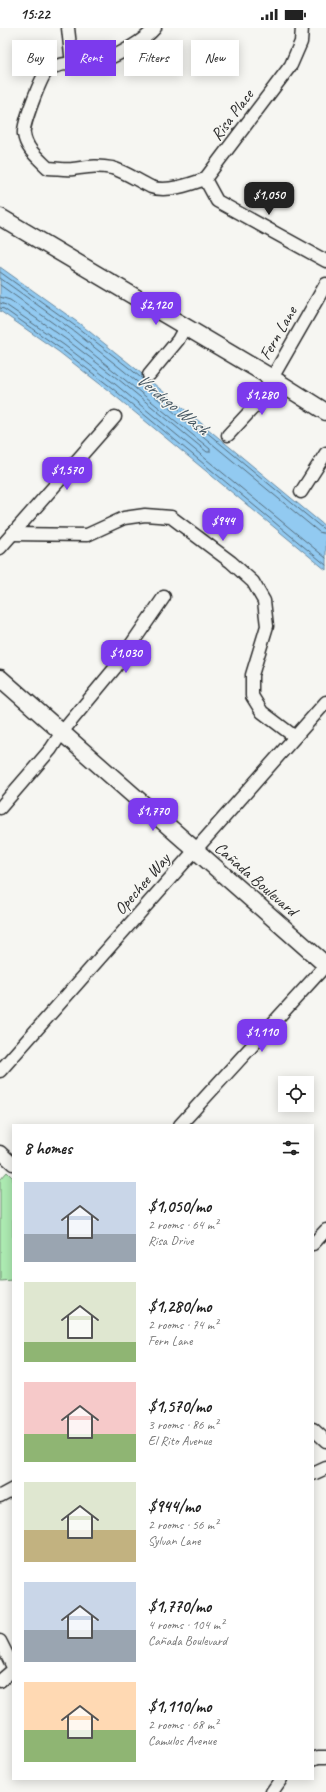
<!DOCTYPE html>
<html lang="en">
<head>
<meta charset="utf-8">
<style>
	:root { --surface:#fff; --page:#f2f2f2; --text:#222; --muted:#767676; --accent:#7c3aed }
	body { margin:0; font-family:Caveat,sans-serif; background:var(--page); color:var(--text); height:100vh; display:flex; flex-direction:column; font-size:15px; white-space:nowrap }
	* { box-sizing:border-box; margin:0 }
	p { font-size:13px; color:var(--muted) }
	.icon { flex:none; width:22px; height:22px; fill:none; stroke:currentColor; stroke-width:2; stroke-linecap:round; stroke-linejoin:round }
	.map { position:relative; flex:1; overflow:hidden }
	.sheet { position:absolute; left:12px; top:1096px; width:302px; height:656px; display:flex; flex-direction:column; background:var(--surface); border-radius:0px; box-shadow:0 2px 10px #0003 }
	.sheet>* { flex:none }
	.hud { position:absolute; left:12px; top:12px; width:302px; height:36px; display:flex; gap:8px }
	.controls { position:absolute; left:278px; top:1048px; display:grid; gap:8px }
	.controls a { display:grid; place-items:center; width:36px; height:36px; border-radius:0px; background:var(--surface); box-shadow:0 2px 10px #0003; font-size:20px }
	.price { position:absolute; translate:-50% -34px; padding:0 9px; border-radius:8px; background:var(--accent); color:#fff; font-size:13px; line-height:26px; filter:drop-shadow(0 1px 2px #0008) }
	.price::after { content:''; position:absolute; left:50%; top:24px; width:12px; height:9px; margin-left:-6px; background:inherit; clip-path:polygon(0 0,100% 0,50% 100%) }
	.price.selected { background:#222; color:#fff }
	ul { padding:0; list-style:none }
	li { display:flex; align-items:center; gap:12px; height:100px; padding:0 12px }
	li span { display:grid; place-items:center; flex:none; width:112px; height:80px; border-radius:0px; color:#555 }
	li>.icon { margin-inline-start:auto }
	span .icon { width:48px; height:48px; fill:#fffc; stroke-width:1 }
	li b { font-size:17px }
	h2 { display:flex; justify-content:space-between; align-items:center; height:48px; padding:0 12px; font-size:17px }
	.pill { padding:0 14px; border-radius:0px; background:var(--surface); box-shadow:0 2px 10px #0003; font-size:14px; line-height:36px }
	.pill.selected { background:var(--accent); color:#fff }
	.status { display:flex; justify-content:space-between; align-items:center; height:28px; padding:0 20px; background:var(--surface); direction:ltr }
	.status svg { height:11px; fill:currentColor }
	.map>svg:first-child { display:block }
</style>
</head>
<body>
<div class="status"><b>15:22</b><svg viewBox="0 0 49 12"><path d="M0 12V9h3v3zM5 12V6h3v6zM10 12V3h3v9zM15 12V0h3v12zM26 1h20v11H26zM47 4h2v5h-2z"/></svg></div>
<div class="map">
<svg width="326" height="1764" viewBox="0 0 326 1764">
	<rect width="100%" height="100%" fill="#f6f6f2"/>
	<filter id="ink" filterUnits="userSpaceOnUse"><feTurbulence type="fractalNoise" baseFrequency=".025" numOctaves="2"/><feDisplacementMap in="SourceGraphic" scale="8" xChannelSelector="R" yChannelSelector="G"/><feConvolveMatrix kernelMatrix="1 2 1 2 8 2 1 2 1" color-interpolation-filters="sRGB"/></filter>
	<g filter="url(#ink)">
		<path fill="#adebb2" stroke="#6c8b6e" d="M7 1144 13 1150V1252L0 1253V1152Z"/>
		<path fill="#92caf1" stroke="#698aa2" d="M0 239 80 296 130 336 326 499V542L109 363 59 324 0 283Z"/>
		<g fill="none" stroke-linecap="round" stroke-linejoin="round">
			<g stroke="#546b7a" stroke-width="1">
				<path d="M0 244 78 300 128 339 322 500 326 501"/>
				<path d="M0 250 75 304 124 343 319 504 326 506"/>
				<path d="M0 257 71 308 210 421V424H207L118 351 67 312 10 272 0 269"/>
				<path d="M0 275 6 277 64 317 115 356 326 530"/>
				<path d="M0 280 4 281 61 321 112 360 326 537"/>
			</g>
			<g stroke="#2b2b2b" stroke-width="15">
				<g id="minor">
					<path d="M68 0 72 36"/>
					<path d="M155 0C145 12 119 27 104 32 86 38 62 31 47 43 41 49 22 98 24 106 26 121 38 130 48 140 56 140 65 142 73 141 88 139 96 137 112 140 126 144 138 153 151 159 166 165 191 156 205 151"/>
					<path d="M205 151 291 37 301 14 302 0"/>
					<path d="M205 151 217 173 326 233"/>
					<path d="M149 347 178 312 185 299"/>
					<path d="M228 407 253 380 272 350 326 256"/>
					<path d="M301 464 326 425"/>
					<path d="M12 506 87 507 124 490 145 487 171 489 231 534 253 554 264 573 267 598 252 647V668L262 684 295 709"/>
					<path d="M0 520 115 389"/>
					<path d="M0 780 51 721 62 704 115 640 164 569"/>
					<path d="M0 1043 326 674"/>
					<path d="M180 1097 326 937"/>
					<path d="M0 1124 13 1136"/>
					<path d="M313 1216 326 1202"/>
					<path d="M313 1401 326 1413"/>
					<path d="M313 1446 326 1440"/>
					<path d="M0 1468 13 1461"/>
					<path d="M0 1613 13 1639"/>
					<path d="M0 1653 13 1642"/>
					<path d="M313 1731 318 1729H326"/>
					<path d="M272 1764 281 1751"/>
				</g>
			</g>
			<g stroke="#2b2b2b" stroke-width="19">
				<g id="major">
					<path d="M0 189 272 350 326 384"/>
					<path d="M0 650 326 937"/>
				</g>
			</g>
			<use href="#minor" stroke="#f6f6f2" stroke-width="12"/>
			<use href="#major" stroke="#f6f6f2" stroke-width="16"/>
		</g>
	</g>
	<g text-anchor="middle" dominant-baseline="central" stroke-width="3" stroke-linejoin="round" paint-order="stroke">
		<g font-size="17" fill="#2b2b2b" stroke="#f6f6f2">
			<text transform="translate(232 87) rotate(-53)">Risa Place</text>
			<text transform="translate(278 305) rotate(-60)">Fern Lane</text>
			<text transform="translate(256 851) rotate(41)">Cañada Boulevard</text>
			<text transform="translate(142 856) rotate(-49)">Opechee Way</text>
		</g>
		<g font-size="18" font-style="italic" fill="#4a5b66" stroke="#f6f6f2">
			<text transform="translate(173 376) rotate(39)">Verdugo Wash</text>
		</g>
	</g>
</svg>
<div class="controls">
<a><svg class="icon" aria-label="locate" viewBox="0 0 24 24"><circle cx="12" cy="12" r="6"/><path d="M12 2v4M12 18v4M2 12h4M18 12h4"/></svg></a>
</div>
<b class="price selected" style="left:269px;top:188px">$1,050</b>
<b class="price" style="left:156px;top:298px">$2,120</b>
<b class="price" style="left:262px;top:388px">$1,280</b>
<b class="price" style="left:67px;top:463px">$1,570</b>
<b class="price" style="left:223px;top:514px">$944</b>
<b class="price" style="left:126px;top:646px">$1,030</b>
<b class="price" style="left:153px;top:804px">$1,770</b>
<b class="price" style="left:262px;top:1025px">$1,110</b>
<div class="hud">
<a class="pill">Buy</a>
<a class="pill selected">Rent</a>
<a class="pill">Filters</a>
<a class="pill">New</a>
</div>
<section class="sheet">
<h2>8 homes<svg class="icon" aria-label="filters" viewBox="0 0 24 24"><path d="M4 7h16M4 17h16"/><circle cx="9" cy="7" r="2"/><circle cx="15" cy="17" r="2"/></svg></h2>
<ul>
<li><span style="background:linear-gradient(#c9d6e8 65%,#9aa5b1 0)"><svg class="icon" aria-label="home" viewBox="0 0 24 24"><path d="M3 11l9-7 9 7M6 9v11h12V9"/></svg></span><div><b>$1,050/mo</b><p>2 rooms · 64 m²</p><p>Risa Drive</p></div></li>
<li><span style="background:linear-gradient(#dfe7d0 75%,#8fb573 0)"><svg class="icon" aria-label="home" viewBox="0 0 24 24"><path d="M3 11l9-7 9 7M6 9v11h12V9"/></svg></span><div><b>$1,280/mo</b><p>2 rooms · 74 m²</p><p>Fern Lane</p></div></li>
<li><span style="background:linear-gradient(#f6c9c9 65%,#8fb573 0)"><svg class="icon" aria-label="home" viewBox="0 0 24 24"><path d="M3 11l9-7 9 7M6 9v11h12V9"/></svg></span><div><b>$1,570/mo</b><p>3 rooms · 86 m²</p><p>El Rito Avenue</p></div></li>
<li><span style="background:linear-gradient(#dfe7d0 60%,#c2b280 0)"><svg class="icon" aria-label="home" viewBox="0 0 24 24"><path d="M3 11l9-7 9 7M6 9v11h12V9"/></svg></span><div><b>$944/mo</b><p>2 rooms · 56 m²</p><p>Sylvan Lane</p></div></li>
<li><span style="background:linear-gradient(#c9d6e8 60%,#9aa5b1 0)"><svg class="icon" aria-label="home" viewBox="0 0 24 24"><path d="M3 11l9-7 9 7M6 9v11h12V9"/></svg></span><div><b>$1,770/mo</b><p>4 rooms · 104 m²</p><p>Cañada Boulevard</p></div></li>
<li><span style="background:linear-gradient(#ffd9b3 60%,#8fb573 0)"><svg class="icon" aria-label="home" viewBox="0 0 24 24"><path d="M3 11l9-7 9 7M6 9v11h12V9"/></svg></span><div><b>$1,110/mo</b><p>2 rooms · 68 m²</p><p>Camulos Avenue</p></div></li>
</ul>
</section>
</div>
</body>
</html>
